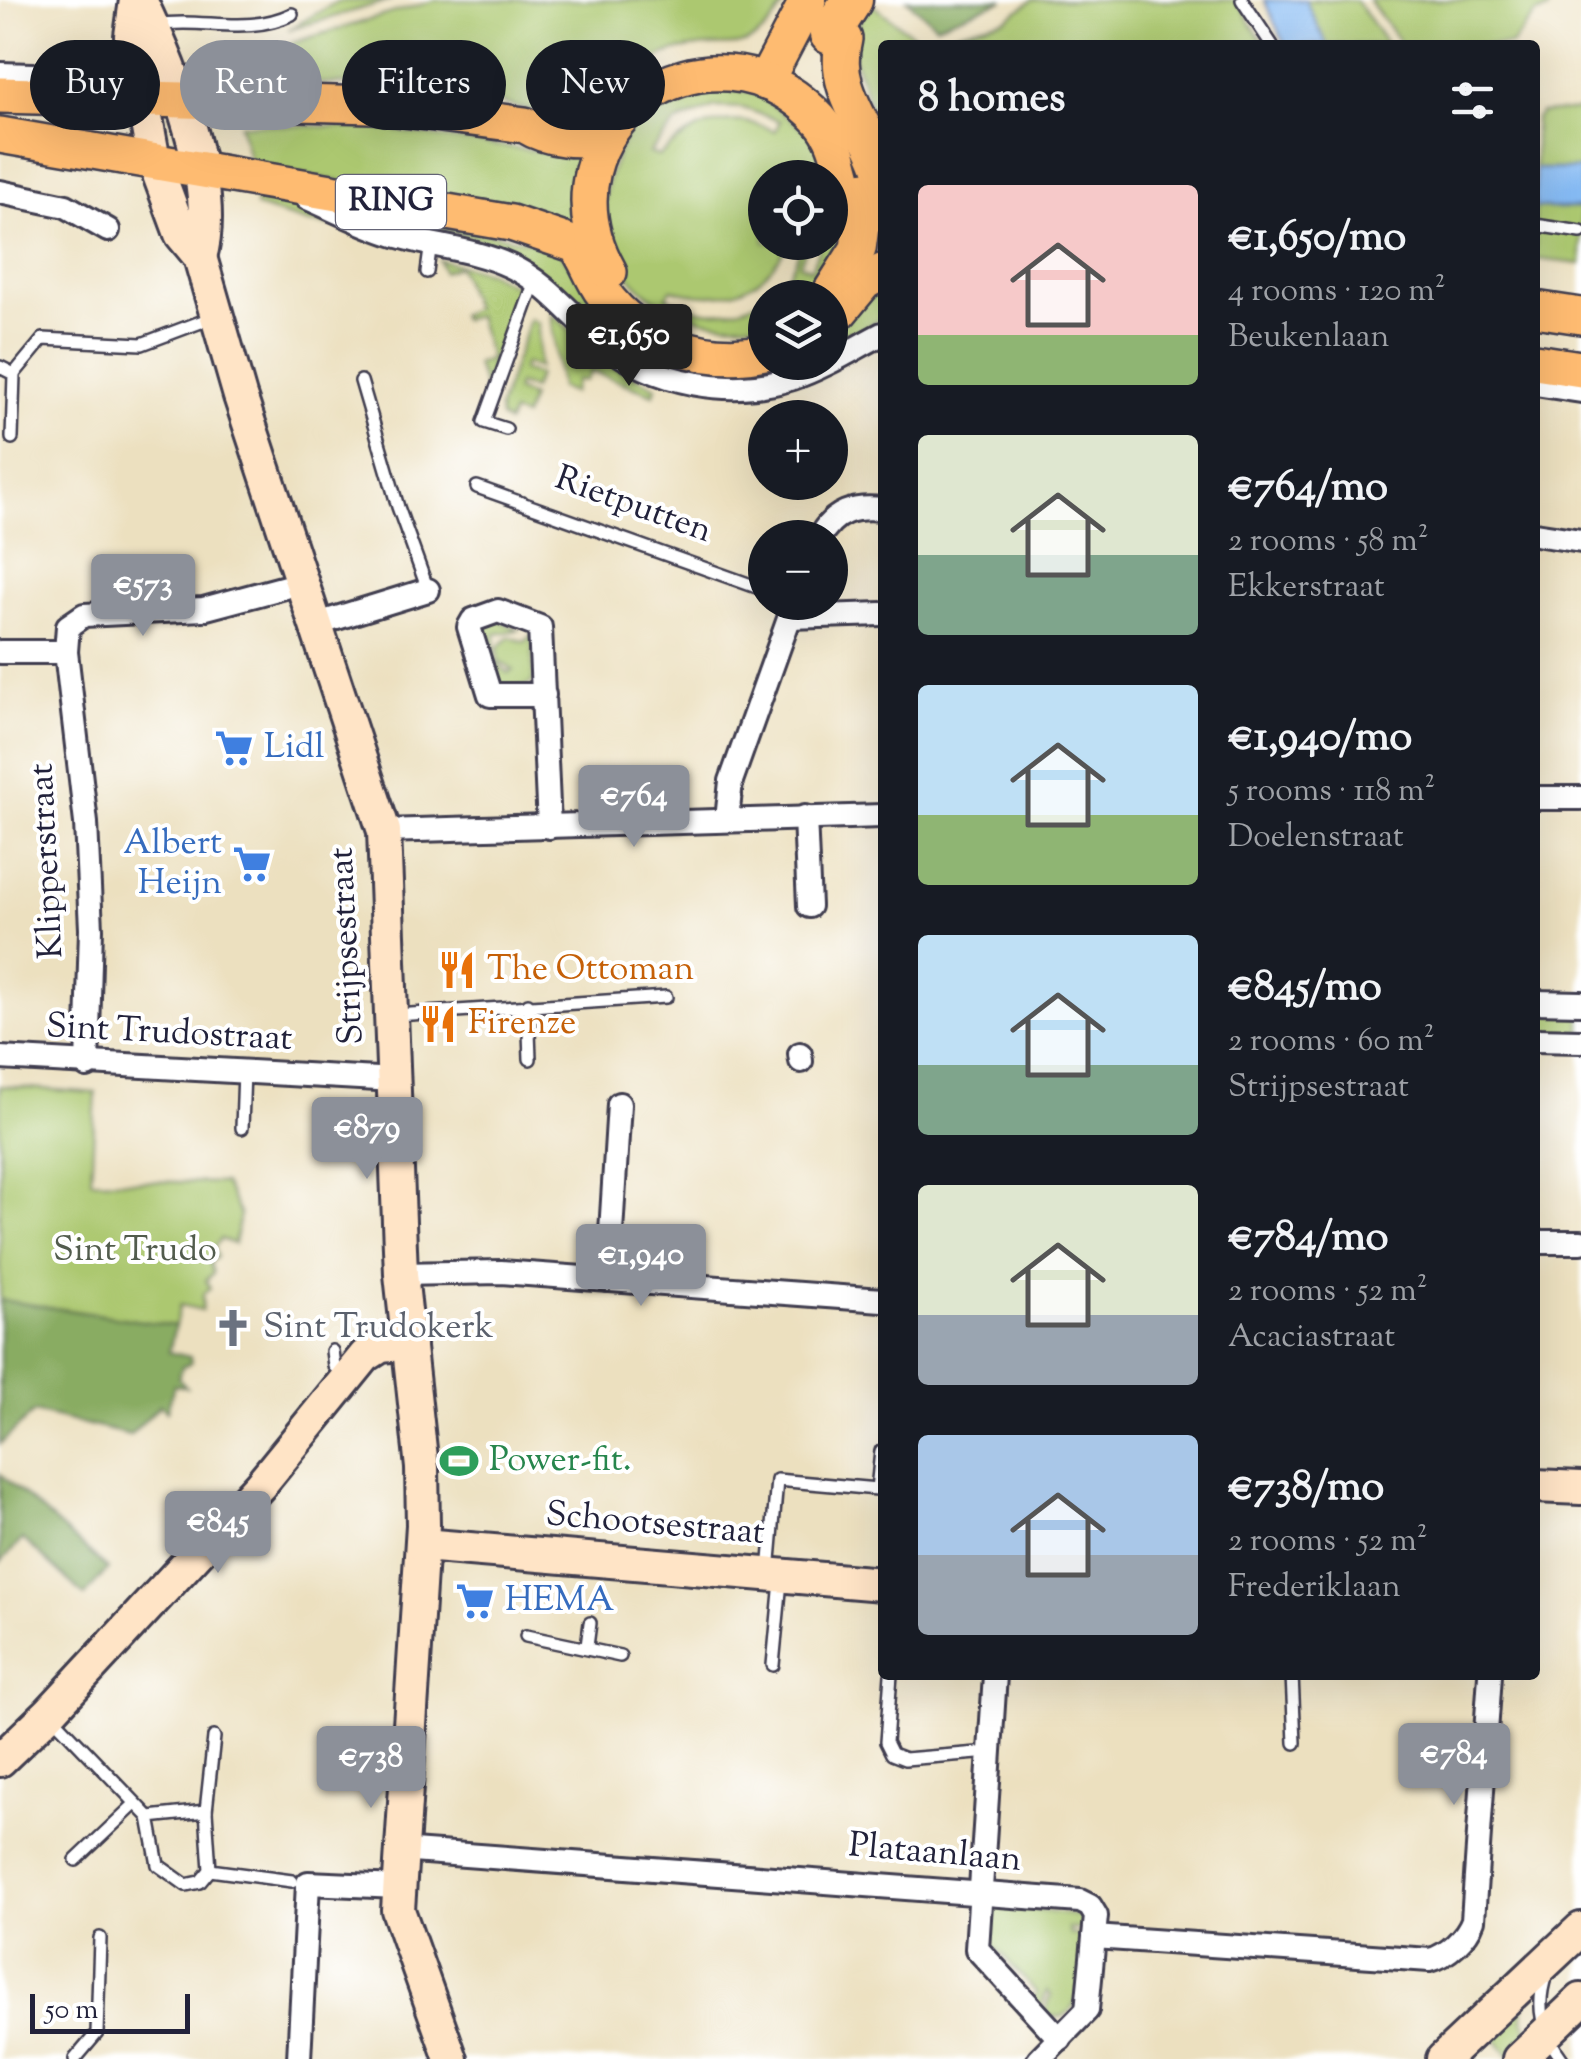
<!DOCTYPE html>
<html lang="en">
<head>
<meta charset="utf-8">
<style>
	:root { --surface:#171b24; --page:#242831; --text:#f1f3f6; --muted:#9ea1a6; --accent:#8c9099 }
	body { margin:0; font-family:"Sorts Mill Goudy",serif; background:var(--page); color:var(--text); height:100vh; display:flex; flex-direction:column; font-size:38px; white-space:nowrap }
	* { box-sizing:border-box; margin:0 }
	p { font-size:32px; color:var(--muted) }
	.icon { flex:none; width:55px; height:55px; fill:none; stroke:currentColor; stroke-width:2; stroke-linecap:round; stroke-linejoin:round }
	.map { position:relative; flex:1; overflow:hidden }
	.sheet { position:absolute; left:878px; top:40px; width:662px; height:1640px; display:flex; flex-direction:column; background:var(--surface); border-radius:10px; box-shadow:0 10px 40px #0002 }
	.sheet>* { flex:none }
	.hud { position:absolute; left:30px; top:40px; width:698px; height:90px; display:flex; gap:20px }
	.controls { position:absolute; left:748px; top:160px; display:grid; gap:20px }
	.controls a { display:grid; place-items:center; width:100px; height:100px; border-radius:50%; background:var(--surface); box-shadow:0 10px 40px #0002; font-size:50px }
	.scale { position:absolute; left:30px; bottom:25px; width:160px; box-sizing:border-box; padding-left:10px; border:5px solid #22223b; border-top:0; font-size:28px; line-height:35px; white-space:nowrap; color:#22223b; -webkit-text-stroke:8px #fff; paint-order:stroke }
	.price { position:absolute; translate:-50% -85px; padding:0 22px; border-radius:10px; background:var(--accent); color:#fff; font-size:32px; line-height:65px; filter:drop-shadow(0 2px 5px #0008) }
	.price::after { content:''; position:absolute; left:50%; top:60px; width:30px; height:22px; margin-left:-15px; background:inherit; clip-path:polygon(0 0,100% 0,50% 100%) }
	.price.selected { background:#222; color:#fff }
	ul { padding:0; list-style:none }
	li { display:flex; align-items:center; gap:30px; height:250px; padding:0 40px }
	li span { display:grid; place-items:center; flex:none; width:280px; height:200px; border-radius:10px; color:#555 }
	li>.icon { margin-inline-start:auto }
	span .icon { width:120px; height:120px; fill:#fffc; stroke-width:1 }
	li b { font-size:42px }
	h2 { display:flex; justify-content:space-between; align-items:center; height:120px; padding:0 40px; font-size:42px }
	.chip { padding:0 35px; border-radius:45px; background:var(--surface); box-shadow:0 10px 40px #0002; font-size:35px; line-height:90px }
	.chip.selected { background:var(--accent); color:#fff }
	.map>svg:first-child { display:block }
</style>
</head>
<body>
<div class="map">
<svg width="1581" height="2059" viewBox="0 0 1581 2059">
	<rect width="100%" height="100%" fill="#fff"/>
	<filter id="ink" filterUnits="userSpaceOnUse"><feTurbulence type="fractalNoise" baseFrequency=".01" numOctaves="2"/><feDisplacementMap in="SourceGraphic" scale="20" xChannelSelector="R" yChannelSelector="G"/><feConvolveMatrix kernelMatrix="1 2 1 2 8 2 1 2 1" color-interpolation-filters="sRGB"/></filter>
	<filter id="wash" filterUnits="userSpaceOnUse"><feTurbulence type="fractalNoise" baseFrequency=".0048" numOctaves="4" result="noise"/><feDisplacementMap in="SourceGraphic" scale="40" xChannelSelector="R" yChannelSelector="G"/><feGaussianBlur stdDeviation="2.25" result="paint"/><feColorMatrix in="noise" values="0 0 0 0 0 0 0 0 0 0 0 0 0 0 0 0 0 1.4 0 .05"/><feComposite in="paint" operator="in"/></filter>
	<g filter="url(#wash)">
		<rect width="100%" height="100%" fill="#ece0bf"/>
		<g fill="#acc86f" stroke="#677555" stroke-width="2.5" fill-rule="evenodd">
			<path d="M391 0 288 30 338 1Z"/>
			<path d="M436 0H787C748 67 732 35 672 52 631 64 606 103 568 111 528 120 495 95 457 91 382 82 305 84 229 82L224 63Z"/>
			<path d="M866 0 927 45H882V141L851 50Z"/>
			<path d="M1033 0H1236L1265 45H960L948 34 1006 19Z"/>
			<path d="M1305 0H1356L1387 45H1327Z"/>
			<path d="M1369 0H1551L1548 10 1536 14 1511 45H1402Z"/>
			<path d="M695 88 755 92 819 141 836 188 835 215 854 219 823 284 808 297 765 298V321C666 339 569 258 617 156 622 146 626 130 633 121 646 107 678 97 695 88ZM715 107 743 108 780 121 775 131C729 110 694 125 659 156L649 153 677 122ZM765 178H830V242L821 243 811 269 800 264 808 243 765 242ZM785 248 799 251C783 306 714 329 667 297L671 289C719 303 760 294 785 248Z"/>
			<path d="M1581 110V169H1535V119L1541 113Z"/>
			<path d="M240 124 375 128 529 150 587 149 581 224 251 166Z"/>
			<path d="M255 192 275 195 357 228 309 223 256 207Z"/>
			<path d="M346 207 555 246 600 303 765 362 798 363C737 381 666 375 615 334 564 293 528 251 462 235 443 231 428 225 410 234Z"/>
			<path d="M1535 208H1581V264L1535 259Z"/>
			<path d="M439 260 488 272 519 288 484 386 476 364 490 359 477 316 462 320 460 315 474 308 458 266 443 272Z"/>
			<path d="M882 286V318L830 347V331Z"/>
			<path d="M551 313 605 361 656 387 654 394 591 371 585 381 577 379 572 393 560 388Z"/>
			<path d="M530 319 538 323 539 368 525 363 522 370 538 375 533 389 518 384 516 391 531 397 524 417 512 413 508 423 500 418 499 408Z"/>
			<path d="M498 619 518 630 496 634 493 660 508 673 513 670 498 661V647L510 637 525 642 533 633V682L526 686 499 687 481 627Z"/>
			<path d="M1535 1010 1581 1011V1033L1535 1032Z"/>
			<path d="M0 1086 96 1093 91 1180 224 1183 240 1215 234 1244 221 1239 214 1247 217 1257 210 1263 213 1273 206 1280 210 1288 203 1294 202 1310 180 1305 175 1326 0 1300Z"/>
			<path d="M995 1905 1082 1916 1085 1929H1069L1070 1934 1085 1935C1082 1960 1085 2033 1045 2014L1051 1995 1047 1991 1040 2010 1032 2000 1037 1993 996 1948 989 1953 984 1918Z"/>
			<path d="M1524 1996 1523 2019 1532 2039 1511 2058 1485 2026Z"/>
		</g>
		<g fill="#89ac62" stroke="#56674e" stroke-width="2.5">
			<path d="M907 0H1004L936 25Z"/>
			<path d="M0 1300 175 1326 169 1352 190 1357 191 1363 182 1367 179 1379 186 1387 174 1385 167 1411 160 1405 130 1435 34 1412 0 1444Z"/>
			<path d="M0 1474 108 1569 85 1596 23 1539 0 1563Z"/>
		</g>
		<g fill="#85baf3" stroke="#546e97" stroke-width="2.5">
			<path d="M1264 0H1305L1327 45H1285Z"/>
			<rect x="1535" y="169" width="46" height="39"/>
		</g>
	</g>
	<g filter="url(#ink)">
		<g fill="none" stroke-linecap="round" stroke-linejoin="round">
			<g stroke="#403e4f" stroke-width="16">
				<g id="lane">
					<path d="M1242 0 1272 45"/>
					<path d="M155 25C203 17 246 36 292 14"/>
					<path d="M1535 225 1581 232"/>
					<path d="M427 272 431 242"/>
					<path d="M0 367 14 374 12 438"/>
					<path d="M14 374 43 339 142 344 214 317"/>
					<path d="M361 381 398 507 428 590"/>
					<path d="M506 429 484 422 535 281"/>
					<path d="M477 487 765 590"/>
					<path d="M528 1004 530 1059"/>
					<path d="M396 1015 666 997"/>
					<path d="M242 1128 244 1070"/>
					<path d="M332 1351 334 1366 346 1377"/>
					<path d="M769 1572 777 1480 877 1489 881 1451"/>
					<path d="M526 1636 620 1656"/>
					<path d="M587 1646 590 1623"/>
					<path d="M773 1665 781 1581"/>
					<path d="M891 1675 886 1742 892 1754 905 1759 990 1752"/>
					<path d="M1292 1675 1295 1743"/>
					<path d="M51 1715 149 1817 158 1865 186 1885 200 1882 210 1870 206 1811 149 1817"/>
					<path d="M206 1811 214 1737"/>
					<path d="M76 1860 135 1804"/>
					<path d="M210 1870 292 1881"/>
					<path d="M1546 1975C1535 2007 1542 2032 1562 2059"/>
					<path d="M75 2059 97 2033 100 1938"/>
				</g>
			</g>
			<g stroke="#403e4f" stroke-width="28">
				<g id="street">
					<path d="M0 74 33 75 67 93"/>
					<path d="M0 192 66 206 108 230"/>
					<path d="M307 198C335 210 363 225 392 234 431 247 471 248 510 266 548 283 572 317 604 343 655 384 731 398 793 378 825 367 853 349 882 334"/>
					<path d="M1535 384 1581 391"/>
					<path d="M1535 534 1581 541"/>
					<path d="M819 538C834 511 854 506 882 509"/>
					<path d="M790 617 882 614"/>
					<path d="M314 625 428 590"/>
					<path d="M0 652H66L68 626 84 615 203 609 300 583"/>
					<path d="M66 652 86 823 91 929 87 1066"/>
					<path d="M544 695H490L469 627 473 620 498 611 540 627 549 827"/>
					<path d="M1535 798H1581"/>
					<path d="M805 817 809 906"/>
					<path d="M727 820 731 781 795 602"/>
					<path d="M384 831 882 816"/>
					<path d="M1535 1002 1581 1003"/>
					<path d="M1535 1040 1581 1041"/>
					<path d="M800 1054 801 1061"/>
					<path d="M0 1058 395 1080"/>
					<path d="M1535 1242H1581"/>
					<path d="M401 1274 501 1272 882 1300"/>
					<path d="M608 1280 619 1104"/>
					<path d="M995 1675 977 1949 1060 2039"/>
					<path d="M399 1850 1080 1901 1090 1906 1096 1916 1087 2010 1039 2059"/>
					<path d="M1094 1937 1430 1960C1447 1956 1467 1937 1473 1920L1490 1675"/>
					<path d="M299 2059 308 1883 398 1887"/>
				</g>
			</g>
			<g stroke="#403e4f" stroke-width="38">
				<g id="secondary">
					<path d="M136 0 131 36 154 161 181 234 200 257 240 396 384 831 401 1274 422 1468 423 1525 398 1910 451 2059"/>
					<path d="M140 0C171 65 221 186 200 257"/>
					<path d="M1535 1486 1581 1488"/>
					<path d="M422 1545 882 1584"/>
					<path d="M0 1760 49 1713 260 1485 365 1356 381 1346 409 1343"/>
					<path d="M1443 2059 1581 1929"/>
					<path d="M1519 2059 1581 2000"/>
				</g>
			</g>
			<g stroke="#403e4f" stroke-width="40">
				<g id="primary">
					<path d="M844 39C831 89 867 123 882 169"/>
					<path d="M765 82 808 0"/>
					<path d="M0 95 373 105 525 125C548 139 580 143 606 134"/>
					<path d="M0 135 511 223 576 245C587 260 592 278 603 293 638 342 707 365 765 352"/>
					<path d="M609 272C529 130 709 0 820 120 843 146 839 178 854 204L882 213"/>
					<path d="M827 298 858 249 866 189"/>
					<path d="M1535 309 1581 316"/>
					<path d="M840 311 864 282 882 272"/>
					<path d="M1535 362 1581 369"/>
				</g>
			</g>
			<g stroke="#403e4f" stroke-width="45">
				<path id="highway" d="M830 34 852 0"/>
			</g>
			<use href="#lane" stroke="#fff" stroke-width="11"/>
			<use href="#street" stroke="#fff" stroke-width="22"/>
			<use href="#secondary" stroke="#ffe4c6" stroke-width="32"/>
			<use href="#primary" stroke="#febb71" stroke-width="35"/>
			<use href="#highway" stroke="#febb71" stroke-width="40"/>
		</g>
	</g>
	<defs>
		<g id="supermarket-bare" transform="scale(3)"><path d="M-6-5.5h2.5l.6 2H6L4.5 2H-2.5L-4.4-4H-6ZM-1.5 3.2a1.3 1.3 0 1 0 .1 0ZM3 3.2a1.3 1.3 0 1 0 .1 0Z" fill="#3f7fe0" stroke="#fff" stroke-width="2.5" paint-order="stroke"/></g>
		<g id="restaurant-bare" transform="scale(3)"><path d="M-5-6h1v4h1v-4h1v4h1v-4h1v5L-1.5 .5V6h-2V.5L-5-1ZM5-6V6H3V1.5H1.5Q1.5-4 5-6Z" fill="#e8710a" stroke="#fff" stroke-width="2.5" paint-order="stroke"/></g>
		<g id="church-bare" transform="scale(3)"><path d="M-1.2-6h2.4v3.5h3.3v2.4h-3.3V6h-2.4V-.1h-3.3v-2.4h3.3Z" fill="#6b7280" stroke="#fff" stroke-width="2.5" paint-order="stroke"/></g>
		<g id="stadium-bare" transform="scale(3)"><path d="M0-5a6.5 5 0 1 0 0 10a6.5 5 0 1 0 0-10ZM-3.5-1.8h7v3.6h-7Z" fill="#2e9e5b" stroke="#fff" stroke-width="2.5" paint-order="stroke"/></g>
	</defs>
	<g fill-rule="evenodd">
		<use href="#supermarket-bare" x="234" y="748"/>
		<use href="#supermarket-bare" x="252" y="864"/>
		<use href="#restaurant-bare" x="457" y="970"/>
		<use href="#restaurant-bare" x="438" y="1024"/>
		<use href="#church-bare" x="233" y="1328"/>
		<use href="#stadium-bare" x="459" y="1461"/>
		<use href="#supermarket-bare" x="475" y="1601"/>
	</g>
	<g text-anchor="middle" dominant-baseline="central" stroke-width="8" stroke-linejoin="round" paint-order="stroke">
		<rect fill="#fff" stroke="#646476" stroke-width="2.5" x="336" y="175" width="110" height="54" rx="8"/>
		<g font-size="32" font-weight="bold" fill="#22223b">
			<text x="391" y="202">RING</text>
		</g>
		<g font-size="35" fill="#22223b" stroke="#fff">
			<text transform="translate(633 506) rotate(20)">Rietputten</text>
			<text transform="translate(48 861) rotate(-93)">Klipperstraat</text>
			<text transform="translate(348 946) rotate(-93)">Strijpsestraat</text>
			<text transform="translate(169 1034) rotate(3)">Sint Trudostraat</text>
			<text transform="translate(655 1525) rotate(5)">Schootsestraat</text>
			<text transform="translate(935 1854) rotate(5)">Plataanlaan</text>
		</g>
		<g font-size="35" fill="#366cbe" stroke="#fff" text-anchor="start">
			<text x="264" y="748">Lidl</text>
			<text x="222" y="844" text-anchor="end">Albert<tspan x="222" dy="40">Heijn</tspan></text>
			<text x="505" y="1601">HEMA</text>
		</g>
		<g font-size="35" fill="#c56008" stroke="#fff" text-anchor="start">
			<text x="487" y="970">The Ottoman</text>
			<text x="468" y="1024">Firenze</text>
		</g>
		<g font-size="35" fill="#525c4d" stroke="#fff">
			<text x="135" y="1251">Sint Trudo</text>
		</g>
		<g font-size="35" fill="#5b616d" stroke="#fff" text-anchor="start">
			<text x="263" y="1328">Sint Trudokerk</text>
		</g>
		<g font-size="35" fill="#27864d" stroke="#fff" text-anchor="start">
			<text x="489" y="1461">Power-fit.</text>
		</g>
	</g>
</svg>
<div class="controls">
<a><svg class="icon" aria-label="locate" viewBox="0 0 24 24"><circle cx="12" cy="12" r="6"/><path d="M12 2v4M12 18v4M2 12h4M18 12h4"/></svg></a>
<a><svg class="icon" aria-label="layers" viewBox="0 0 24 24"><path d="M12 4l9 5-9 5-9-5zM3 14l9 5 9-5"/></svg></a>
<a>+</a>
<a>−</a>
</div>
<div class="scale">50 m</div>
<b class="price selected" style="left:629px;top:389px">€1,650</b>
<b class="price" style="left:143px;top:639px">€573</b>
<b class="price" style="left:634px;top:850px">€764</b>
<b class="price" style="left:367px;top:1182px">€879</b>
<b class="price" style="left:641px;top:1309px">€1,940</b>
<b class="price" style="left:218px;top:1576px">€845</b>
<b class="price" style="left:1454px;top:1808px">€784</b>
<b class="price" style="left:371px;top:1811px">€738</b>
<div class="hud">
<a class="chip">Buy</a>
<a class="chip selected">Rent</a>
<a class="chip">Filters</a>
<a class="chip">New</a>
</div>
<section class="sheet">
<h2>8 homes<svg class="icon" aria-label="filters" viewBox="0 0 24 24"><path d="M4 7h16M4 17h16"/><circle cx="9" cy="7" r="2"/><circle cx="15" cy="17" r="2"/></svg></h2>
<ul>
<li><span style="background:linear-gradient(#f6c9c9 75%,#8fb573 0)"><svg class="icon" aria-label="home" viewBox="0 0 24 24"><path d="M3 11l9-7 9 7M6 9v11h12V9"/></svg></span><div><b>€1,650/mo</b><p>4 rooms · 120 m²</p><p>Beukenlaan</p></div></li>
<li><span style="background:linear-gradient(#dfe7d0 60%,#7fa58c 0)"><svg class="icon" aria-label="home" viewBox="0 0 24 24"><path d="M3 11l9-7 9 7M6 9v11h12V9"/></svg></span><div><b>€764/mo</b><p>2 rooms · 58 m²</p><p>Ekkerstraat</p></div></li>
<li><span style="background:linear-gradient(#bfe0f5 65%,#8fb573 0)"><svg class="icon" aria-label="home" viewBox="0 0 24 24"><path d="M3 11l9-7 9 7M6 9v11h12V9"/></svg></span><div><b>€1,940/mo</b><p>5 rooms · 118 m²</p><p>Doelenstraat</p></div></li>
<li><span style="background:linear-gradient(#bfe0f5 65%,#7fa58c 0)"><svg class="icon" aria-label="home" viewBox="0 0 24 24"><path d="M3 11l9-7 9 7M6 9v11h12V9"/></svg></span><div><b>€845/mo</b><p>2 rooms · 60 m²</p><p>Strijpsestraat</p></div></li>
<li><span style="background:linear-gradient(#dfe7d0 65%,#9aa5b1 0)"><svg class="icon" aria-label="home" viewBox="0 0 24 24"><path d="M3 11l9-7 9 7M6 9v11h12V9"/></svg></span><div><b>€784/mo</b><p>2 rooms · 52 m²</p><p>Acaciastraat</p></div></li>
<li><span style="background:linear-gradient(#a9c7e8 60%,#9aa5b1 0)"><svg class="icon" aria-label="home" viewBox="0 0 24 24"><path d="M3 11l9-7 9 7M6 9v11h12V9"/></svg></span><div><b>€738/mo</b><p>2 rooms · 52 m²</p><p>Frederiklaan</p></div></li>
</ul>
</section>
</div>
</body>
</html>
